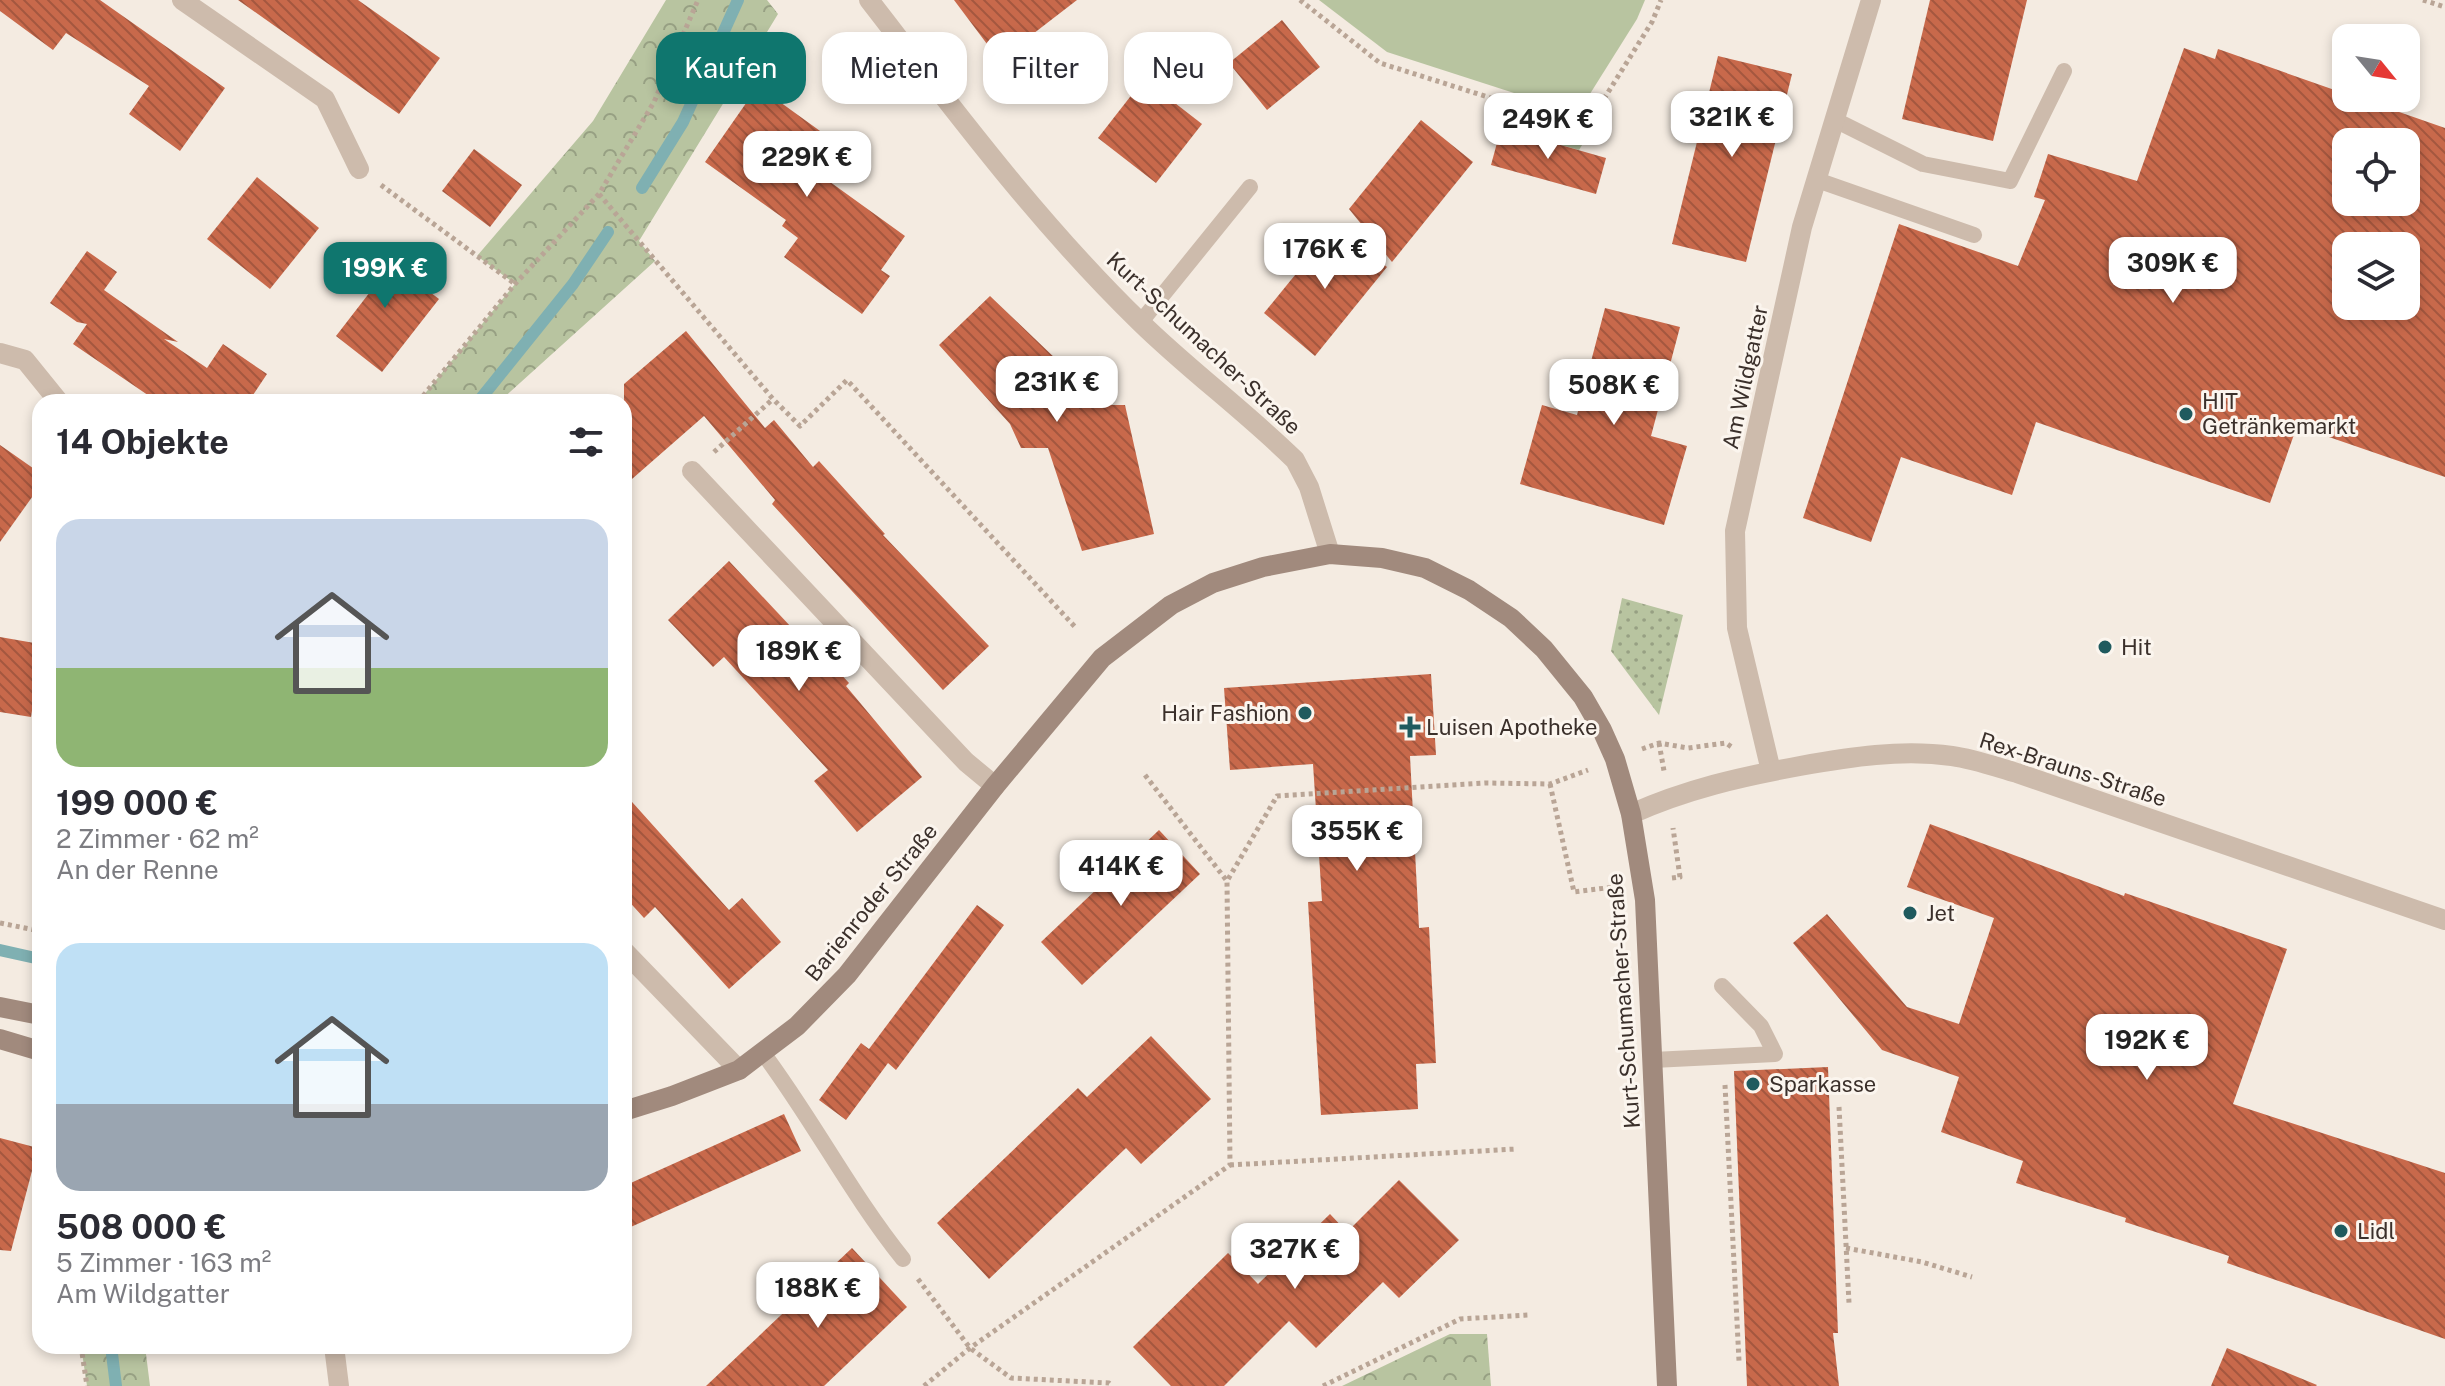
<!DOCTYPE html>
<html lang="de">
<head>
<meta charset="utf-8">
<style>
	:root { --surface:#fff; --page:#f7f7f7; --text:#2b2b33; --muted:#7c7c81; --accent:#0f766e }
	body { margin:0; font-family:"Public Sans",sans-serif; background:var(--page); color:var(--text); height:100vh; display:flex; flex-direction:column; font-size:30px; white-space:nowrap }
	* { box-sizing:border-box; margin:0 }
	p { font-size:26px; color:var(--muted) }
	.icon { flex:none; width:44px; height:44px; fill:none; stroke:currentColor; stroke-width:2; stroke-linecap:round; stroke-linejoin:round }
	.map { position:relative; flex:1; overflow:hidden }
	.details { position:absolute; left:32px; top:394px; width:600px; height:960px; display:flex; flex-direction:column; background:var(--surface); border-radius:24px; box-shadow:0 4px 12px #0003 }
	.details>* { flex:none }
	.guide { position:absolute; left:656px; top:32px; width:760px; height:72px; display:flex; gap:16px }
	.needle { width:52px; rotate:120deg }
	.buttons { position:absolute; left:2332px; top:24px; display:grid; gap:16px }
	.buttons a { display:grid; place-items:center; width:88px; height:88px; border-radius:16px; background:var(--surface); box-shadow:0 4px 12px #0003; font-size:40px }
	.price { position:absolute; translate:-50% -68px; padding:0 18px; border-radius:16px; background:#fff; color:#222; font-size:26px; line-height:52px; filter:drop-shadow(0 2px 4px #0008) }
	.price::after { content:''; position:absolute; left:50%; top:48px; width:24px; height:18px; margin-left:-12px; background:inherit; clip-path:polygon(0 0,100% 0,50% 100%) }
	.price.current { background:var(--accent); color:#fff }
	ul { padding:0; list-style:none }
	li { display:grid; align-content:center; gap:16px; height:424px; padding:0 24px }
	li span { display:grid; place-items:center; height:248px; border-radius:24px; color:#555 }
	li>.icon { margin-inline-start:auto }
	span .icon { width:144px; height:144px; fill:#fffc; stroke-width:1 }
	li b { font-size:34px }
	h2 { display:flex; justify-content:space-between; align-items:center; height:96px; padding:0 24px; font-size:34px }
	.tag { padding:0 28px; border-radius:24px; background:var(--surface); box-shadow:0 4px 12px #0003; font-size:28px; line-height:72px }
	.tag.current { background:var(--accent); color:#fff }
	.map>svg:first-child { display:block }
</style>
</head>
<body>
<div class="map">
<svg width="2445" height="1386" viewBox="0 0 2445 1386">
	<defs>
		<pattern id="forest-crowns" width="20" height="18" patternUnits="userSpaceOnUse" patternTransform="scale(2)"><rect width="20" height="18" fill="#b8c4a0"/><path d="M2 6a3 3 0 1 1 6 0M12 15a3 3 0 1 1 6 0" fill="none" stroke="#97a083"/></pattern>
		<pattern id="garden-dots" width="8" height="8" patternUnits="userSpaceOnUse" patternTransform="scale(2)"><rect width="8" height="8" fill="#b8c4a0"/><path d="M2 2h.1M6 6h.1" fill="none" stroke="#97a083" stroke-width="1.8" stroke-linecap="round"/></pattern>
		<pattern id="building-back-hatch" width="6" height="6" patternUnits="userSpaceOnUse" patternTransform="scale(2)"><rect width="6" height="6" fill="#c8694b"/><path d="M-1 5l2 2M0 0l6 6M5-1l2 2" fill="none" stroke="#a4573f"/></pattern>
	</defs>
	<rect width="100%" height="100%" fill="#f4ebe1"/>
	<g fill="#b8c4a0">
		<path d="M1319 0H1645L1637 19 1583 105 1514 93 1387 52Z"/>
		<path d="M1528 115 1590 132 1579 150 1521 134Z"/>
	</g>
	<g fill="url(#forest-crowns)">
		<path d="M666 0H767L778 14 639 241 655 261 499 402H418L515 284 477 256 593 121Z"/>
		<path d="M1450 1334H1487L1491 1386H1342Z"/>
		<path d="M81 1346H145L150 1386H87Z"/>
	</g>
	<path fill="url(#garden-dots)" d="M1622 598 1683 615 1659 715 1611 651Z"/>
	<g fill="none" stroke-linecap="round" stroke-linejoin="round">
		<g stroke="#7fb0b2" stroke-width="12">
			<path d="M642 188 683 122 738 0"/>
			<path d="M478 402 573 284 608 232"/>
			<path d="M0 950 40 959"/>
			<path d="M111 1346 116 1386"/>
		</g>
	</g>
	<g fill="url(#building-back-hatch)" fill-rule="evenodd">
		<path d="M0 0H100L225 88 180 151 129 114 149 86 66 33 53 50 0 11Z"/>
		<path d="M238 0H358L440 58 399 114Z"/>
		<path d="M954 0H1077L999 60Z"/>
		<path d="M1930 0H2027L1993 141 1902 119Z"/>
		<path d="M1282 20 1320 67 1267 110 1229 63Z"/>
		<path d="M2184 48 2215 59 2218 49 2346 94V98H2359L2445 128V477L2297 426 2270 503 2036 422 2012 495 1901 457 1871 542 1803 518 1899 224 2018 266 2045 200 2034 197 2048 154 2137 181ZM2346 142H2406V202H2346ZM2346 246H2406V306H2346Z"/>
		<path d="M1718 56 1792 74 1746 262 1672 244Z"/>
		<path d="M1144 79 1202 124 1156 183 1098 138Z"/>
		<path d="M758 86 838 144 819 174 905 236 881 270 890 276 862 314 784 257 798 238 782 226 786 220 705 162Z"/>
		<path d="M1421 120 1473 162 1392 262 1349 209Z"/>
		<path d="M1501 128 1606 158 1596 194 1491 165Z"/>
		<path d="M474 149 522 185 490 227 442 191Z"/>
		<path d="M257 177 319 228 270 289 207 239Z"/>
		<path d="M1335 226 1387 267 1315 356 1264 313Z"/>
		<path d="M371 247 439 299 382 372 336 336 370 292 349 276Z"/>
		<path d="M87 251 117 272 104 290 178 342 164 339 207 368 223 344 267 374 251 398 257 402H158L73 344 87 324 77 322 50 303Z"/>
		<path d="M990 296 1082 384 1087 405H1125L1154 534 1082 551 1048 448H1021L1010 424 939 345Z"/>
		<path d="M1605 308 1680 327 1651 436 1687 446 1664 525 1520 484 1542 405 1577 415Z"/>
		<path d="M686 331 765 428 774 420 813 467 819 461 885 534 883 535 989 646 943 690 772 504 775 500 704 416 624 486V384Z"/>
		<path d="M0 445 40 473V486L0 542Z"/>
		<path d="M729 561 807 644 810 641 849 683 846 686 922 777 857 832 814 781 828 770 724 657 713 667 668 620Z"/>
		<path d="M0 637 40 644V660L31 717 0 712Z"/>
		<path d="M1431 674 1436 755 1410 756 1419 928 1429 927 1436 1063 1416 1064 1418 1109 1321 1115 1308 902 1322 901 1313 764 1230 770 1224 688Z"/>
		<path d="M624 793 729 910 742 898 781 942 729 989 655 907 644 918 624 896Z"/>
		<path d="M1930 824 2124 896 2125 893 2287 949 2233 1104 2445 1173V1339L2227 1263 2229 1256 2125 1222 2126 1218 2016 1183 2023 1161 1941 1132 1959 1077 1882 1050 1793 943 1827 914 1907 1007 1959 1024 1994 918 1907 887Z"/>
		<path d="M1159 830 1200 874 1082 985 1041 942Z"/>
		<path d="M977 905 1004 925 896 1070 888 1063 846 1120 819 1100 861 1043 869 1049Z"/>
		<path d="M1151 1036 1211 1099 1141 1164 1126 1148 989 1279 937 1223 1078 1088 1087 1097Z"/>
		<path d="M1828 1067 1838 1333H1833L1839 1386H1747L1734 1071Z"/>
		<path d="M784 1114 801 1151 624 1230V1186Z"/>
		<path d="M0 1138 38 1148 11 1251 0 1250Z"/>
		<path d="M1399 1180 1459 1240 1399 1298 1383 1282 1316 1348 1289 1321 1224 1386H1171L1133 1347 1228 1253 1258 1284 1330 1214 1347 1232Z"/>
		<path d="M852 1248 907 1307 824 1386H706Z"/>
		<path d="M2227 1348 2317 1385 2316 1386H2211Z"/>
	</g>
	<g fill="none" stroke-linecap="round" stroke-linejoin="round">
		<g stroke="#b9a596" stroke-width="5" stroke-dasharray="4 4" stroke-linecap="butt">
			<path d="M1300 0 1380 63 1510 104 1592 118 1652 22 1661 0"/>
			<path d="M2423 0 2445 7"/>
			<path d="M381 185 515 284"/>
			<path d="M599 194 773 399 800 426 847 380 1077 629"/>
			<path d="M418 402 515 284 599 194 654 102 698 0"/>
			<path d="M714 452 773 399"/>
			<path d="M1659 743 1664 771"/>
			<path d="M1642 749 1659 743 1688 748 1726 743 1733 748"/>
			<path d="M1145 775 1227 881"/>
			<path d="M1550 784 1574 892 1614 887"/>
			<path d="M1672 878 1680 877 1673 828"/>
			<path d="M0 923 40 931"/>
			<path d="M1725 1085 1739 1361"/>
			<path d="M1839 1107 1849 1303"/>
			<path d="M1230 1165 1516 1149"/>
			<path d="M1846 1248 1922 1262 1972 1277"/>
			<path d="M918 1279 970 1348 1011 1378 1109 1383 1112 1386"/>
			<path d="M81 1346 87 1386"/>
			<path d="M924 1386 970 1348 1230 1165 1227 881 1277 796 1486 783 1550 784 1588 770"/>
			<path d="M1323 1386 1460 1319 1529 1315"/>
		</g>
		<g stroke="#cdbbac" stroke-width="16">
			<path d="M1835 120 1923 164 2010 181 2064 71"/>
			<path d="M1817 180 1974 235"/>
			<path d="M1140 323 1250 187"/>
			<path d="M763 1053C813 1120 851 1194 903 1259"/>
			<path d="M1653 1060 1775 1054 1761 1026 1722 986"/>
		</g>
		<g stroke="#cdbbac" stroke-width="20">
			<path d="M182 0 325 99 359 169"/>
			<path d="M0 353 25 360 59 402"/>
			<path d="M692 471 966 762 995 786"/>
			<path d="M1771 771 1737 628 1735 531 1802 227 1871 0"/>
			<path d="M1631 814C1687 789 1740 777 1800 766 1850 757 1901 749 1952 756 1974 759 1996 767 2017 773L2445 920"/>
			<path d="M624 951 739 1070"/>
			<path d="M334 1346 339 1386"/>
		</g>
		<path stroke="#cdbbac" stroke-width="20" d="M869 0C955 111 1039 224 1140 322 1189 370 1245 411 1295 460L1309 487 1330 554"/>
		<g stroke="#a18a7d" stroke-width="20">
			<path d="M0 1007 40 1015"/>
			<path d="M0 1039 40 1051"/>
			<path d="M624 1111 672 1096 739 1070 797 1026 847 975 995 786 1102 658 1171 605 1213 583 1263 567 1330 554 1382 558 1425 568 1469 590 1511 618 1544 649 1583 697 1602 730 1615 759 1631 814 1645 900 1667 1386"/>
		</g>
	</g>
	<g fill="#1f5a5e" stroke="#fbf5ee" stroke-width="3">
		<circle cx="2186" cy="414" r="8"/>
		<circle cx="2105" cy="647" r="8"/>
		<circle cx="1305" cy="713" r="8"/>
		<path d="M1406 715h8v8h8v8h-8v8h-8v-8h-8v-8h8z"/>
		<circle cx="1910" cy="913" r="8"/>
		<circle cx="1753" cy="1084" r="8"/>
		<circle cx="2341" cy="1231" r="8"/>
	</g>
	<g text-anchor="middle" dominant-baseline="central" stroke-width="6" stroke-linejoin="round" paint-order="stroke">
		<g font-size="22" fill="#3b302b" stroke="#fbf5ee">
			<text transform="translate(1204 343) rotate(43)">Kurt-Schumacher-Straße</text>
			<text transform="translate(1745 377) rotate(-78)">Am Wildgatter</text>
			<text transform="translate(2073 769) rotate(18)">Rex-Brauns-Straße</text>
			<text transform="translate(871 902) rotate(-51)">Barienroder Straße</text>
			<text transform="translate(1623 1001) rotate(-94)">Kurt-Schumacher-Straße</text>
		</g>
		<g font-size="22" fill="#3b302b" stroke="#fbf5ee" text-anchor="start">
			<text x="2202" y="401">HIT<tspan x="2202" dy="25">Getränkemarkt</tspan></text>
			<text x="2121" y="647">Hit</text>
			<text x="1289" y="713" text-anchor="end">Hair Fashion</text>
			<text x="1426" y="727">Luisen Apotheke</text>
			<text x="1926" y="913">Jet</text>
			<text x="1769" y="1084">Sparkasse</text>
			<text x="2357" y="1231">Lidl</text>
		</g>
	</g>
</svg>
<div class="buttons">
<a><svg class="needle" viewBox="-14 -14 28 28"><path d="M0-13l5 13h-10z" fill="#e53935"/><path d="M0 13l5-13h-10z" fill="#7c7c81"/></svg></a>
<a><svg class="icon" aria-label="locate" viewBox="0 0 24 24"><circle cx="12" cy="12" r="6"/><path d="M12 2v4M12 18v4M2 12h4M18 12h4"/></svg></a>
<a><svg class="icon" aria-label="layers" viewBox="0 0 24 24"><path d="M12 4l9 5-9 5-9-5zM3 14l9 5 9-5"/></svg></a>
</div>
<b class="price" style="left:1732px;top:159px">321K €</b>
<b class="price" style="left:1548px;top:161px">249K €</b>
<b class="price" style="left:807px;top:199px">229K €</b>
<b class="price" style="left:1325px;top:291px">176K €</b>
<b class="price" style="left:2173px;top:305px">309K €</b>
<b class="price current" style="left:385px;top:310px">199K €</b>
<b class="price" style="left:1057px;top:424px">231K €</b>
<b class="price" style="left:1614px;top:427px">508K €</b>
<b class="price" style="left:799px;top:693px">189K €</b>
<b class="price" style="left:1357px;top:873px">355K €</b>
<b class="price" style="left:1121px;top:908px">414K €</b>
<b class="price" style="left:2147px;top:1082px">192K €</b>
<b class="price" style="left:1295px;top:1291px">327K €</b>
<b class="price" style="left:818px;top:1330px">188K €</b>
<div class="guide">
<a class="tag current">Kaufen</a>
<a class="tag">Mieten</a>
<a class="tag">Filter</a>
<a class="tag">Neu</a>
</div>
<section class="details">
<h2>14 Objekte<svg class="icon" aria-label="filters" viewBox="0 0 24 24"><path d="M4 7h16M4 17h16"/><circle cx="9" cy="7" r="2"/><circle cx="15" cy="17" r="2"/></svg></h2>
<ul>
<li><span style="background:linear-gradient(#c9d6e8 60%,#8fb573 0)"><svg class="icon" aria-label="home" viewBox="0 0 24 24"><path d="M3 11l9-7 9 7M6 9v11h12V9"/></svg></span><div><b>199 000 €</b><p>2 Zimmer · 62 m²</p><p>An der Renne</p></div></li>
<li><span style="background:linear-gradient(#bfe0f5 65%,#9aa5b1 0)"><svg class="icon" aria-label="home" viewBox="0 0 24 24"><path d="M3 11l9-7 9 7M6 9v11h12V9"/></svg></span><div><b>508 000 €</b><p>5 Zimmer · 163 m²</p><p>Am Wildgatter</p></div></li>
</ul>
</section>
</div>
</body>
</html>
